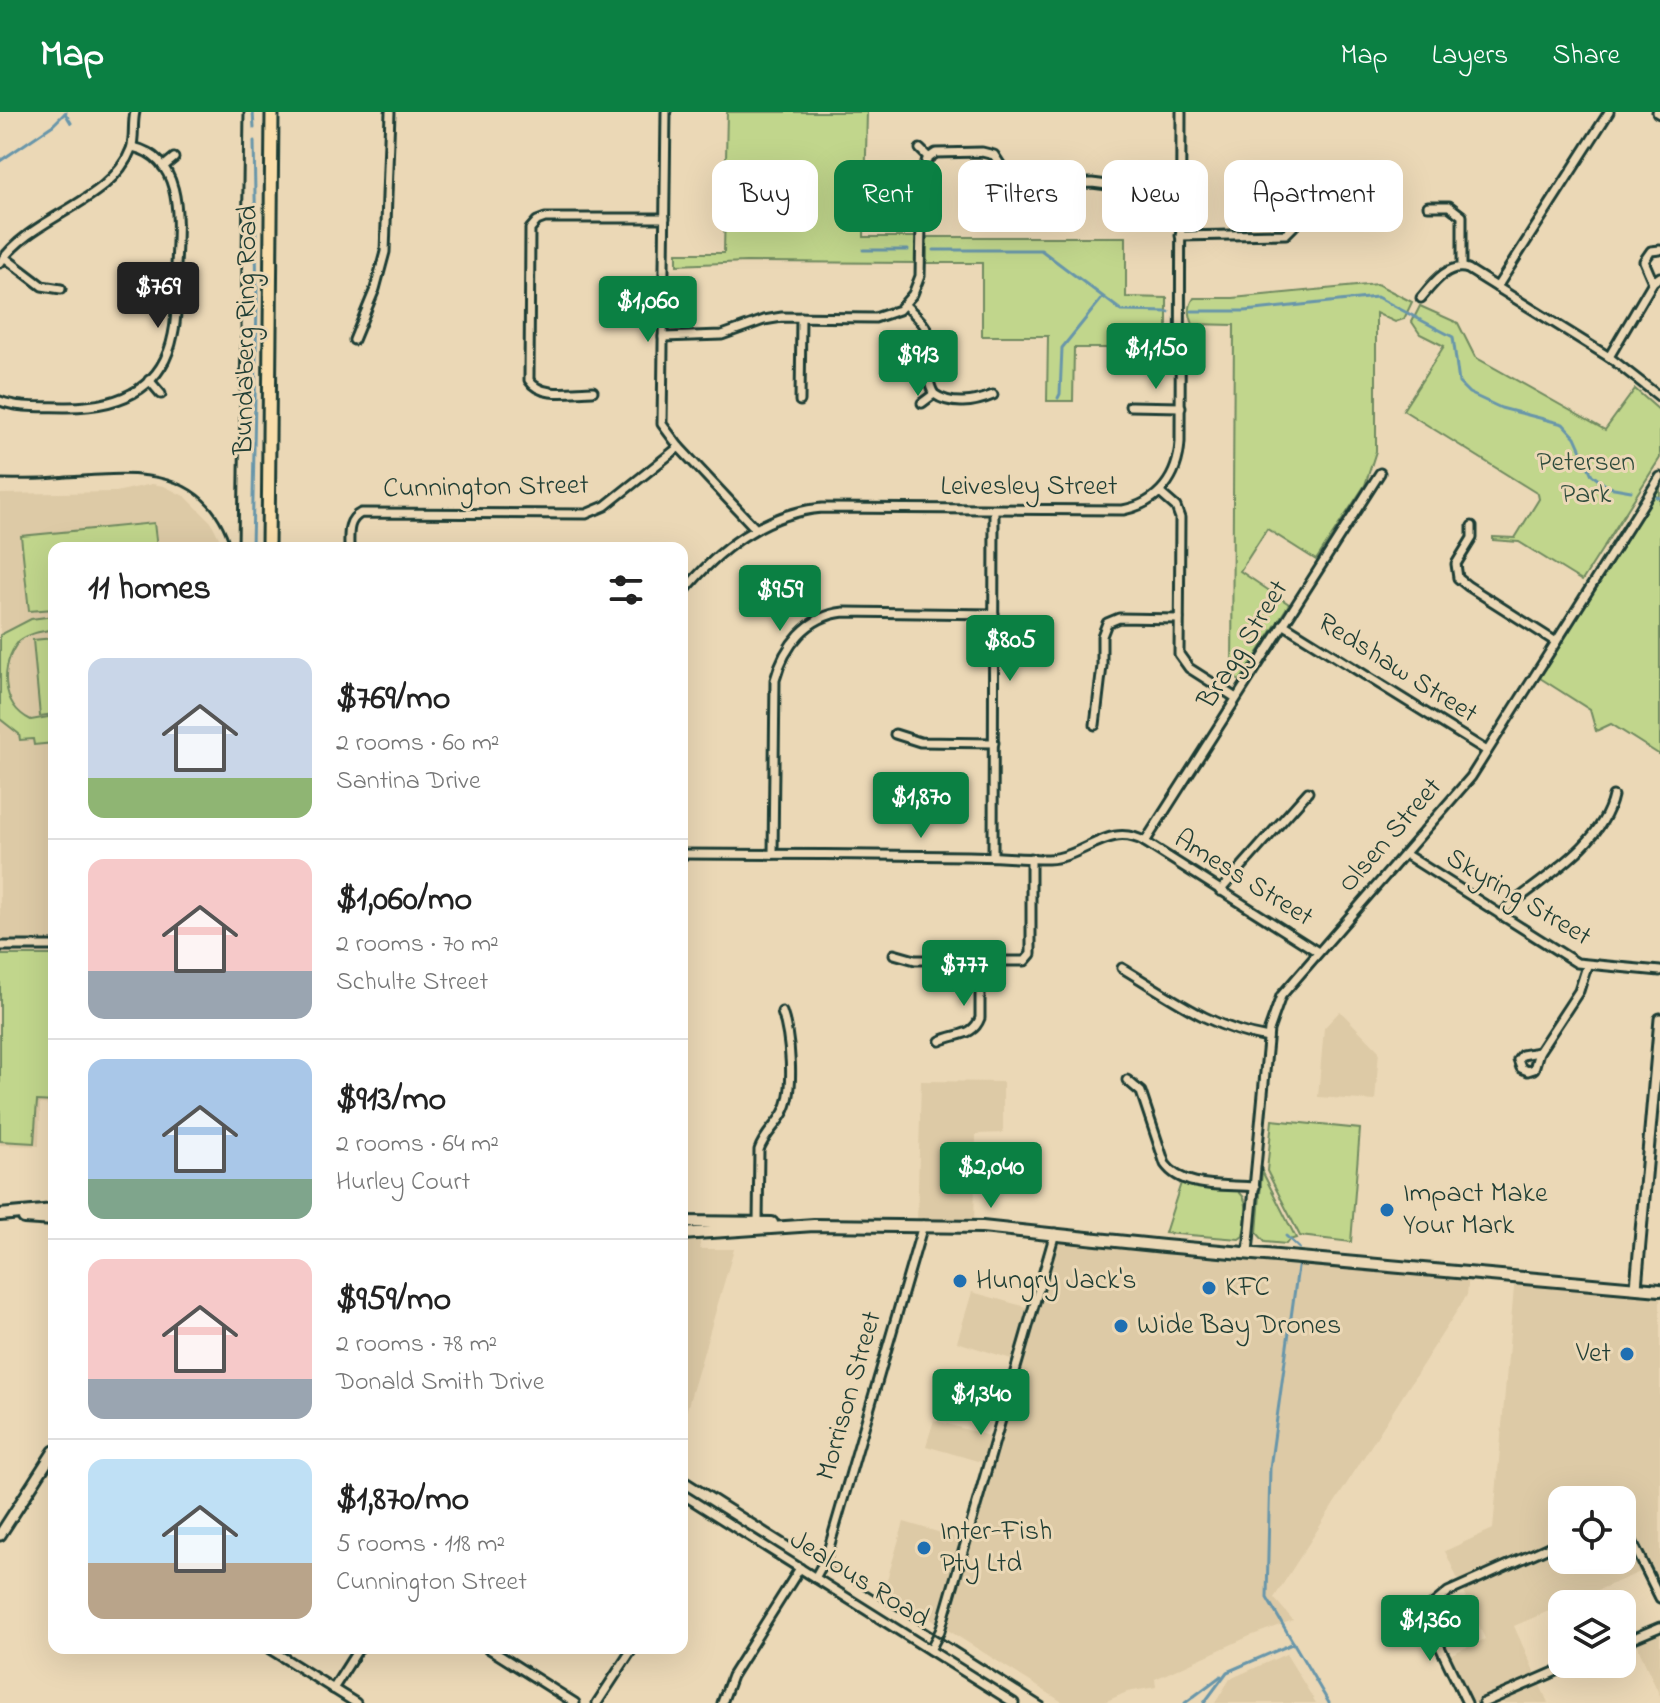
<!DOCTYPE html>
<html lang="en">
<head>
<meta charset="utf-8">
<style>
	:root { --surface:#fff; --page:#f6f6f6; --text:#222; --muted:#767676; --line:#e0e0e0; --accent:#0b8043 }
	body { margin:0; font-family:"Indie Flower",sans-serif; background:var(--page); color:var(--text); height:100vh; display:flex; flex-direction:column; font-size:30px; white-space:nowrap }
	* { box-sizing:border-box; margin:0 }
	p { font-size:26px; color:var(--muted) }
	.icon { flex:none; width:44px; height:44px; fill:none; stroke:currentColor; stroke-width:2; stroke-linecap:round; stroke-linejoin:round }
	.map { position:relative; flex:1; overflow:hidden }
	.details { position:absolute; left:48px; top:430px; width:640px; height:1112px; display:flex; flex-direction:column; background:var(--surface); border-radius:16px; box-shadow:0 8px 32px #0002 }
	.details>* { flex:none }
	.banner { position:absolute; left:712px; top:48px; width:760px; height:72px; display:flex; gap:16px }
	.tools { position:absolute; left:1548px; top:1374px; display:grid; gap:16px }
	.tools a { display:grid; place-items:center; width:88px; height:88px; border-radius:16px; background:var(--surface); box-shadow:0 8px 32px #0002; font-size:40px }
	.price { position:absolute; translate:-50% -68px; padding:0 18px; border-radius:8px; background:var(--accent); color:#fff; font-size:26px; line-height:52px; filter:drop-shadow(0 2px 4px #0008) }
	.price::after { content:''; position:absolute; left:50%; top:48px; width:24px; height:18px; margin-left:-12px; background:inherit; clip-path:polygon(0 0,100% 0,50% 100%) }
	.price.current { background:#222; color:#fff }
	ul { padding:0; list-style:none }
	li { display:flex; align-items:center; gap:24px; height:200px; padding:0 40px }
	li+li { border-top:2px solid var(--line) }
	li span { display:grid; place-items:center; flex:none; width:224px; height:160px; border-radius:16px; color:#555 }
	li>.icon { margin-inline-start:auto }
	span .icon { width:96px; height:96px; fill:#fffc; stroke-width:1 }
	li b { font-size:34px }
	h2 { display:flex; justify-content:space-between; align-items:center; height:96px; padding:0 40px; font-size:34px }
	.pill { padding:0 28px; border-radius:16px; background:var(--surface); box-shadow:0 8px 32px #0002; font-size:28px; line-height:72px }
	.pill.current { background:var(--accent); color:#fff }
	header { display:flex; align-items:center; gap:48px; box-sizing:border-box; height:112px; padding:0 40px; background:var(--accent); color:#fff }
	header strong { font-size:38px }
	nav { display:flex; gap:44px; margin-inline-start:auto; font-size:28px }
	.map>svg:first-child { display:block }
</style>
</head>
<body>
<header>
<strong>Map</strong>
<nav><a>Map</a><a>Layers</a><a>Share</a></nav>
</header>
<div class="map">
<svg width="1660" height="1591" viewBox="0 0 1660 1591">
	<rect width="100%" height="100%" fill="#ebd8b6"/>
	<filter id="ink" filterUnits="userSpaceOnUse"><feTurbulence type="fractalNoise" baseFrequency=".0125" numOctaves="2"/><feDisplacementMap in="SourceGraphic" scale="16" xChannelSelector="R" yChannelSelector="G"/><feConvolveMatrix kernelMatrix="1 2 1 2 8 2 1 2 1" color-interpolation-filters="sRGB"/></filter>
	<g filter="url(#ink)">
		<g fill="#ddcaa6" fill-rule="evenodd">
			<path d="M152 372 164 374 186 385 211 410 224 436H54V993L40 992 39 1034 0 1033V382L116 380Z"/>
			<path d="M1340 899 1379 939 1375 989 1318 985 1324 916Z"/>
			<path d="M921 969 1003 970V1021L976 1022 974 1114 917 1112Z"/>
			<path d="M682 1116 700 1117V1137H734L682 1314Z"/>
			<path d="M1054 1121 1469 1162 1467 1183 1274 1486 1293 1508 1250 1524 1155 1567 1156 1575 1127 1580 1102 1591H1064L884 1478 904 1410 965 1428 988 1352 926 1334 934 1308 995 1326 1003 1300 942 1282 949 1256 1010 1274 1018 1249 957 1230 972 1180 1033 1197Z"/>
			<path d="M1515 1164 1660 1177V1488L1645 1458 1514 1514 1548 1591H1466L1445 1545 1485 1527 1445 1439 1493 1417ZM1562 1388H1622V1448H1562Z"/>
			<path d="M1660 1514V1584L1633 1525Z"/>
			<path d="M1286 1542 1316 1591H1215L1230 1567Z"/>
		</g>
		<g fill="#c1d68c" stroke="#708a60" stroke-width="2">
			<path d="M727 0H867L864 125H916V151L746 150 677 153V141H724Z"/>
			<path d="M927 125H1126V185L1167 186V236H1074L1073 289H1047L1048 224H982V151H927Z"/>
			<path d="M1377 172 1412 190 1404 207 1395 210 1376 201V339L1365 373 1316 448 1267 417 1240 459 1289 492 1240 569 1232 564 1234 213 1193 212C1189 202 1188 195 1194 186H1233Z"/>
			<path d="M1420 194 1458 211 1475 245 1605 318 1635 277 1660 299V346L1582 469 1519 430 1493 428V425L1515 426 1539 387 1538 382 1403 298 1444 234 1420 222 1412 210Z"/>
			<path d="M1660 375V643L1611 612 1596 619 1590 598 1540 566Z"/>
			<path d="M154 411 157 436H54V497L29 499 21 424Z"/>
			<path d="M54 504V517C43 519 29 521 19 529 0 552 0 593 31 608L54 604V631L34 633 33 627 20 628 19 622 0 607V523L31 507Z"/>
			<path d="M54 526V602L40 604 33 528Z"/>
			<path d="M0 843H54V990L37 989 34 1031 0 1029Z"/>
			<path d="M1272 1008 1360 1017 1351 1130 1300 1124 1267 1059Z"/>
			<path d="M1262 1059 1296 1126 1289 1128 1286 1132 1265 1130 1257 1121Z"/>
			<path d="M1181 1071 1235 1077C1252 1086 1246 1108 1243 1124L1239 1127 1165 1121Z"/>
		</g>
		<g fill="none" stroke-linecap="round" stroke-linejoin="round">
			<g stroke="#6896aa" stroke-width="3">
				<path d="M253 0 254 16"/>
				<path d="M65 1 71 11"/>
				<path d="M0 49 53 13 66 0"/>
				<path d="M863 138H908"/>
				<path d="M934 138H1041L1122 199 1169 200"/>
				<path d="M1192 199H1245L1377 185 1453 225 1459 271 1469 281 1501 296 1563 312 1575 325 1592 363 1608 375 1631 379"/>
				<path d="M1058 286 1060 282 1062 236 1103 185"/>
				<path d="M1657 385 1660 386"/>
				<path d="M252 436 257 188 254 29"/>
				<path d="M1286 1124 1299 1136"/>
				<path d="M1298 1155 1270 1356 1267 1486 1329 1591"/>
				<path d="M1185 1591 1221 1564"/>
				<path d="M1204 1591 1227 1560 1294 1531"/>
			</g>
			<g stroke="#1f3d34" stroke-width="13">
				<g id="minor">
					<path d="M666 0 662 312 679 335 755 416"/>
					<path d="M920 37 929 46"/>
					<path d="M163 55 174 46"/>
					<path d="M1428 94H1449L1462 104V155"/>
					<path d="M1180 124 1286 122 1301 107 1309 87"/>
					<path d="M4 145 42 174 61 177"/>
					<path d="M0 151C32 103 111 91 131 37 135 26 132 12 135 0"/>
					<path d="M1653 170 1644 149 1651 139 1660 138"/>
					<path d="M1497 175 1609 0"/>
					<path d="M1421 186C1432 173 1448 150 1468 157L1609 245 1660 285"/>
					<path d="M905 193C913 201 922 208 927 218 935 238 922 263 934 282 951 294 974 291 993 283"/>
					<path d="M663 225 722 223 764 208 782 205 875 206 899 198 913 182 920 164 922 62 927 47 936 41 982 40 994 43 1007 63 1024 72 1092 71 1139 77H1181"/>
					<path d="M354 228 375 177 385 140 390 0"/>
					<path d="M1609 245 1653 170 1660 165"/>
					<path d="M149 268 161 282"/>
					<path d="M593 279C573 279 541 287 529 268L530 117 537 109 545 106H665"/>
					<path d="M0 289C21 297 45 294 67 295 117 295 162 279 173 223 178 201 176 178 176 156 177 114 187 48 133 35"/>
					<path d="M800 289 801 205"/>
					<path d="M922 291 934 282"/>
					<path d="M1130 294 1181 295"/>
					<path d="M1160 381 1176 395 1180 406 1179 542 1189 556 1236 586"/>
					<path d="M1472 414V426L1456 452 1458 466 1468 474 1556 530"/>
					<path d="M349 436C349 422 347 408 361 401L586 402 605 394 679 335"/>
					<path d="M682 482C717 438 765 401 822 396L1123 398C1159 391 1178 365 1180 330L1181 0"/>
					<path d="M1283 512 1487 639"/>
					<path d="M1095 613 1102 554V524L1107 511 1119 506 1179 507"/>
					<path d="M895 622 920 630 994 631"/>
					<path d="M1145 730 1380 361"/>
					<path d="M682 742C778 742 873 743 969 744 995 744 1022 747 1048 747 1084 746 1109 709 1145 730L1318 840"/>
					<path d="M773 742 775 568C784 534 807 504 844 500L994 502"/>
					<path d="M1405 742 1577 851 1660 859"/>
					<path d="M993 744 994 398"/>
					<path d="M1220 779 1308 680"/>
					<path d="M1501 804 1509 794C1545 765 1603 731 1613 684"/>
					<path d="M0 834H54"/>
					<path d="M894 842 915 848H957L980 855"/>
					<path d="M980 855 995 849H1025L1031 842V746"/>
					<path d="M1122 856C1172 886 1210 916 1268 926"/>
					<path d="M940 929C956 921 973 925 980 906V855"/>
					<path d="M1539 940 1579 879 1587 854"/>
					<path d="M1539 940 1534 957 1528 959 1521 956 1518 948 1522 943Z"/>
					<path d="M1127 968 1141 980 1165 1052C1183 1078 1227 1072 1255 1075"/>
					<path d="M758 1110 759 1038C764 1023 776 1014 783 1001 796 979 790 923 782 900"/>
					<path d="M1248 1140 1269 918 1281 884 1471 665 1660 365"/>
					<path d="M682 1382 1014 1591"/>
					<path d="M1622 1409 1660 1486"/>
					<path d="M815 1466 826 1446 923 1113"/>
					<path d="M1622 1531 1660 1515"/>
					<path d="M268 1536 356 1591"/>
					<path d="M488 1536 575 1591"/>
					<path d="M930 1538 940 1519 1055 1121"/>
					<path d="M333 1577 359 1536"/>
					<path d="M597 1591 633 1536"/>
					<path d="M722 1591 732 1564 800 1456"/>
					<path d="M1467 1591 1428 1510 1430 1495 1448 1480 1562 1429"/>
					<path d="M1483 1591 1573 1552"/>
				</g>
			</g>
			<g stroke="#1f3d34" stroke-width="15">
				<g id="tertiary">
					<path d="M1658 0 1660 1"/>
					<path d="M1636 1175 1660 907"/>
					<path d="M0 1423 54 1339"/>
				</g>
			</g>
			<g stroke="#1f3d34" stroke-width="16">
				<g id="secondary">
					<path d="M0 1103 54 1098"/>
					<path d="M24 1106 54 1108"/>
					<path d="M682 1110 772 1111"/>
					<path d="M682 1122 814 1113 982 1115 1164 1134 1660 1178"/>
				</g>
			</g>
			<g stroke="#1f3d34" stroke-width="17">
				<path id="primary" d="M268 436 272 0"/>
			</g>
			<use href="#minor" stroke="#ebd8b6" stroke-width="7"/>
			<use href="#tertiary" stroke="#ebd8b6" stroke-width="9"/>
			<use href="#secondary" stroke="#ebd8b6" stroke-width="10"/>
			<use href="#primary" stroke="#f9deab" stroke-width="11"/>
			<g stroke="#1f3d34" stroke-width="3">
				<path d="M0 367C19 367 37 368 56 366 127 361 206 348 231 436"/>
				<path d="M238 436 244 0"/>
				<path d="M682 1362 1044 1591"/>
			</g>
		</g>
	</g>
	<g fill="#1f6fb2" stroke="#ebd8b6" stroke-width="3">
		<circle cx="1387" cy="1098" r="8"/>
		<circle cx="960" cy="1169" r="8"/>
		<circle cx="1209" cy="1176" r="8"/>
		<circle cx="1121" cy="1214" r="8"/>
		<circle cx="1627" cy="1242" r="8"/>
		<circle cx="924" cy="1436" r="8"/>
	</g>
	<g text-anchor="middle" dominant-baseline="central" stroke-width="6" stroke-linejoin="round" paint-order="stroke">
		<g font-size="28" fill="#1f3d34" stroke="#ebd8b6">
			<text transform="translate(247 218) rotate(-89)">Bundaberg Ring Road</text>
			<text x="1029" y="375">Leivesley Street</text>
			<text transform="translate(486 376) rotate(-1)">Cunnington Street</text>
			<text transform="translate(1244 533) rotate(-58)">Bragg Street</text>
			<text transform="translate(1397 557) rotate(32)">Redshaw Street</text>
			<text transform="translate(1391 724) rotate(-49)">Olsen Street</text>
			<text transform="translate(1243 767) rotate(32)">Amess Street</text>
			<text transform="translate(1518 786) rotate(31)">Skyring Street</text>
			<text transform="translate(850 1284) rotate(-74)">Morrison Street</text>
			<text transform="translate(859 1468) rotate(32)">Jealous Road</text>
		</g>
		<g font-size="28" fill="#2f4c3d" stroke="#ebd8b6">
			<text x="1586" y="351">Petersen<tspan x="1586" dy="32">Park</tspan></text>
		</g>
		<g font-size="28" fill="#1f3d34" stroke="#ebd8b6" text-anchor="start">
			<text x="1403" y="1082">Impact Make<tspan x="1403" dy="32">Your Mark</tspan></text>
			<text x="976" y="1169">Hungry Jack's</text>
			<text x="1225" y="1176">KFC</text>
			<text x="1137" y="1214">Wide Bay Drones</text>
			<text x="1611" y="1242" text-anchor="end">Vet</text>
			<text x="940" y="1420">Inter-Fish<tspan x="940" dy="32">Pty Ltd</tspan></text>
		</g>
	</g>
</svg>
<div class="tools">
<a><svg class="icon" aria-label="locate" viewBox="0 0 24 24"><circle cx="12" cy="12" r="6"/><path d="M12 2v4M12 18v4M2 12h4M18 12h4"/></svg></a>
<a><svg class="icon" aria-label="layers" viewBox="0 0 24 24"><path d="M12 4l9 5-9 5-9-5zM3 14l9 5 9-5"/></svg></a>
</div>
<b class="price current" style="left:158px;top:218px">$769</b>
<b class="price" style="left:648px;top:232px">$1,060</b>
<b class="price" style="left:1156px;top:279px">$1,150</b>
<b class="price" style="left:918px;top:286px">$913</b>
<b class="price" style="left:780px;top:521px">$959</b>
<b class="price" style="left:1010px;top:571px">$805</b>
<b class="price" style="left:921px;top:728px">$1,870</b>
<b class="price" style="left:964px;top:896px">$777</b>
<b class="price" style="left:991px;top:1098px">$2,040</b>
<b class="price" style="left:981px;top:1325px">$1,340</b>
<b class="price" style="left:1430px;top:1551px">$1,360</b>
<div class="banner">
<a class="pill">Buy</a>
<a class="pill current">Rent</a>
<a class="pill">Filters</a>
<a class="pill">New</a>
<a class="pill">Apartment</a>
</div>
<section class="details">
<h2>11 homes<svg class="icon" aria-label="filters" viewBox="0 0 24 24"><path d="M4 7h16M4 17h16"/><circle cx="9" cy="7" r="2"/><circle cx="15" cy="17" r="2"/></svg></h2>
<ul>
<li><span style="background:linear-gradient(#c9d6e8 75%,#8fb573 0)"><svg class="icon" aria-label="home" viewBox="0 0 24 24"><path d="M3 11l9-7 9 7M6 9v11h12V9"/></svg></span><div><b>$769/mo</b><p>2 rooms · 60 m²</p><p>Santina Drive</p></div></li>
<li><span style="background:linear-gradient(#f6c9c9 70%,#9aa5b1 0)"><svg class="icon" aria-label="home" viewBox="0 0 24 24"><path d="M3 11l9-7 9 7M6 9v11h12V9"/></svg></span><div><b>$1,060/mo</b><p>2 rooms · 70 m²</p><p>Schulte Street</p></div></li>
<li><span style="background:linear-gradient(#a9c7e8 75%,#7fa58c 0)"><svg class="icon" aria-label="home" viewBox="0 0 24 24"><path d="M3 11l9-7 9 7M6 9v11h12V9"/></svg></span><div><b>$913/mo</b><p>2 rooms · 64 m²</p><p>Hurley Court</p></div></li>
<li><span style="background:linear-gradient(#f6c9c9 75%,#9aa5b1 0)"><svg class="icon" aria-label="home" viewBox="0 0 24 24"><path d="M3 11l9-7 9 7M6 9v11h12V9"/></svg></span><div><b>$959/mo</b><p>2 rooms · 78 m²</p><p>Donald Smith Drive</p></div></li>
<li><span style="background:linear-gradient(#bfe0f5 65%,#b9a48a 0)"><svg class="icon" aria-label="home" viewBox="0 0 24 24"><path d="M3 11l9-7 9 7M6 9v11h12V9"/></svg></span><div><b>$1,870/mo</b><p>5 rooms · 118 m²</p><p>Cunnington Street</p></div></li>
</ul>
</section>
</div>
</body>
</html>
